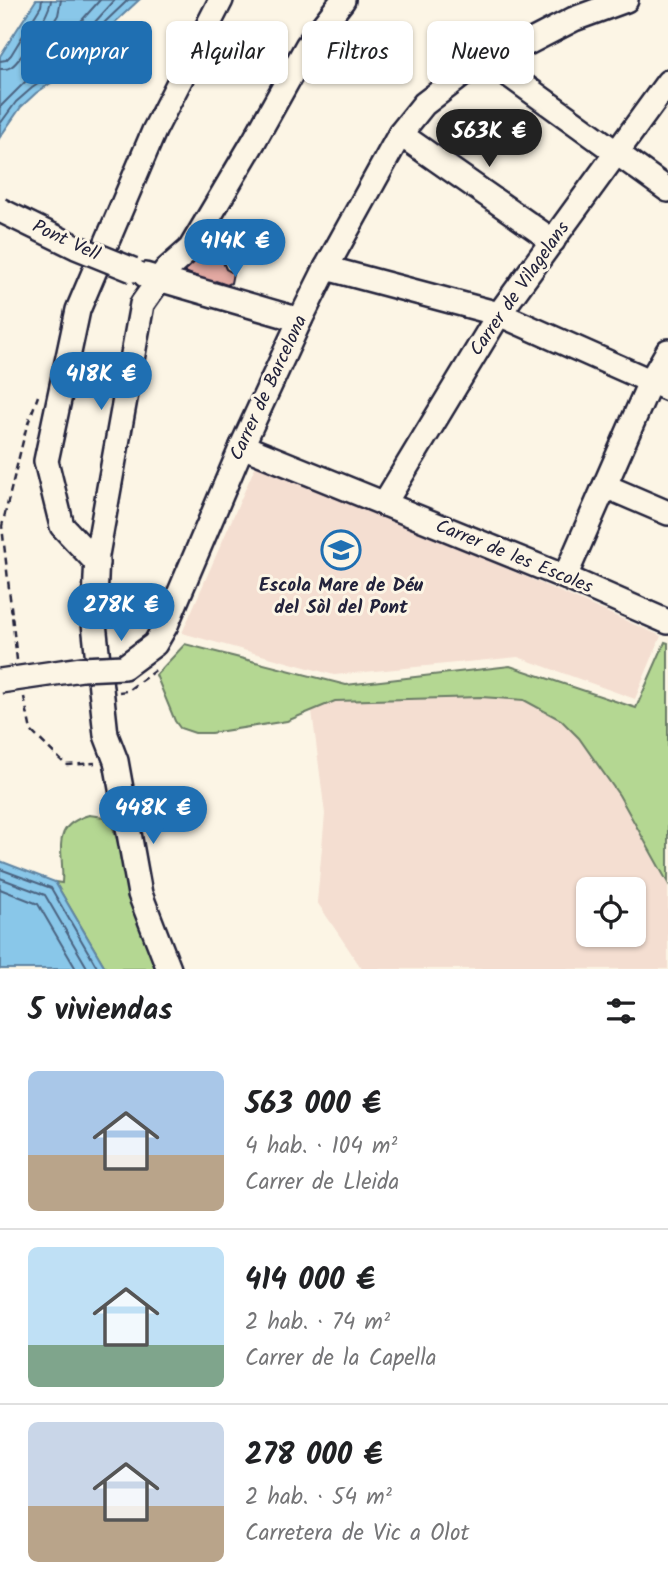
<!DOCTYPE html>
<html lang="es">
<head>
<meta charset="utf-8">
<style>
	:root { --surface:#fff; --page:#f6f6f6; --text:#202124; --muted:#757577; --line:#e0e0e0; --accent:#1f6fb2 }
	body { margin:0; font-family:Kalam,sans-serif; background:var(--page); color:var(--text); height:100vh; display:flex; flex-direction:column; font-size:26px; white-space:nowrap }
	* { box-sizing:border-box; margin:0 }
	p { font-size:23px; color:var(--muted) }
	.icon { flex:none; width:38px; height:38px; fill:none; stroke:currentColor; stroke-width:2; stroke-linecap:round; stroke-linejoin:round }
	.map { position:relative; height:969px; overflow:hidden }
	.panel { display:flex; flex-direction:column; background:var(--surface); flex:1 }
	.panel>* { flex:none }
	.top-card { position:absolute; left:21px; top:21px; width:626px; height:63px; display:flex; gap:14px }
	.buttons { position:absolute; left:576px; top:877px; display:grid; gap:14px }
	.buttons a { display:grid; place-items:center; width:70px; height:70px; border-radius:10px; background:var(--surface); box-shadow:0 2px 5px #0004; font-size:35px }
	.price { position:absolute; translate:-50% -60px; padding:0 16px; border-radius:24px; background:var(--accent); color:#fff; font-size:23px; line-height:46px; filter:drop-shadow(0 2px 4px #0008) }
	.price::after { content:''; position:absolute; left:50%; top:42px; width:21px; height:16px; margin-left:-10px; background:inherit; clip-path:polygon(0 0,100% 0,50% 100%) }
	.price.active { background:#222; color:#fff }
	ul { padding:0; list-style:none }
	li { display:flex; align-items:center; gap:21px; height:175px; padding:0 28px }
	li+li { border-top:2px solid var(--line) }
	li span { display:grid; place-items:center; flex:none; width:196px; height:140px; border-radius:10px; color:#555 }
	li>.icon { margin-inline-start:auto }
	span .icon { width:84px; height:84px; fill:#fffc; stroke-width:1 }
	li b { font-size:30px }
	h2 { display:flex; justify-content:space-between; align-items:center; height:84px; padding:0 28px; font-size:30px }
	.pill { padding:0 24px; border-radius:10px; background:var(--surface); box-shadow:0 2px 5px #0004; font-size:24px; line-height:63px }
	.pill.active { background:var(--accent); color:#fff }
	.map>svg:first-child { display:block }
</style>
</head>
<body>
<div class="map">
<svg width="668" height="969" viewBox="0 0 668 969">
	<rect width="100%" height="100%" fill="#fcf5e5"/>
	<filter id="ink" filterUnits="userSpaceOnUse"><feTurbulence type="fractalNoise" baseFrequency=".0143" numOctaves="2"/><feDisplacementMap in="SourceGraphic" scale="14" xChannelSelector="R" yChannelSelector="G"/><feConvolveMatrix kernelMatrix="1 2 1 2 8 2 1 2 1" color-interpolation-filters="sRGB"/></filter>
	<g filter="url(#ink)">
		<g fill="#f4ded1" fill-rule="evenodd">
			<path d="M266 463 661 636 635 699 518 657 334 675 182 633 255 467Z"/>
			<path d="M457 697H507L524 700 561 720 579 738 619 795 668 883V969H362L317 902 325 814 312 711 335 701ZM588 889H634V934H588Z"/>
		</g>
		<g fill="#b4d792" stroke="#6b7c66" stroke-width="2">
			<path d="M665 642 668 643V883L619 795 579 738 561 720 524 700 481 697 335 701 287 721 211 733H195L180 728 175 721 156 675 185 644 346 685 510 666 636 708Z"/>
			<path d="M89 815 104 817 113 828 162 969H106L55 882 62 883C65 851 48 827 89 815Z"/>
		</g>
		<g fill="#89c7e9" stroke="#6085a3" stroke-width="2">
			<path d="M36 0H139L111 26 75 67 36 93 21 107 0 137V56Z"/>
			<path d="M0 861 55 882 106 969H0Z"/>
		</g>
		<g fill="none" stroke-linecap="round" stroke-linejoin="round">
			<g stroke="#4b6481" stroke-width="2">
				<path d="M61 0 58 15 32 57 34 62 57 48 100 0"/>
				<path d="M0 61 6 60 11 55 41 6 42 0"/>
				<path d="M0 69C5 69 6 70 11 67 22 60 50 12 51 0"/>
				<path d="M0 107 26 81 64 56 115 0"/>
				<path d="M0 124 16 102 32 88 70 62 106 21 128 0"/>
				<path d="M0 869 51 888 98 969"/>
				<path d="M0 878 45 895 88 969"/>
				<path d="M0 889 38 904 76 969"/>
			</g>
		</g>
		<path fill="#e3a9a2" stroke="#22223b" stroke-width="2" d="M193 250 223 262 226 269 233 273 231 283 227 285 216 281 213 283 185 272Z"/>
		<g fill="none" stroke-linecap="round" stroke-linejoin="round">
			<g stroke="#22223b" stroke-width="28">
				<g id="minor">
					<path d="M491 62 668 190"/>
					<path d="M400 134 553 241"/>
					<path d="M326 268 499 314 668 389"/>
					<path d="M145 275 300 320"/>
					<path d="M242 446 565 577 668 622"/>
					<path d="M605 486 668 513"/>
					<path d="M384 504 499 314 668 82"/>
					<path d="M97 563 62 526 46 461 78 310 154 131 221 0"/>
					<path d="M565 577 650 382 668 351"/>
					<path d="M166 625 242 446 300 320 326 268 400 134 424 104 462 75 491 62 574 19 626 0"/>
					<path d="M169 969 140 894 116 761 106 735 94 623 97 555 142 304 166 270 190 249 254 141 307 46 343 0"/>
				</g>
			</g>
			<g stroke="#22223b" stroke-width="2.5" stroke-dasharray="7 5" stroke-linecap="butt">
				<path d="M17 660 2 526 26 429 38 396"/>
				<path d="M119 692 127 691 157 669"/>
				<path d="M24 697 31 731 66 765 95 763"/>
			</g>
			<use href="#minor" stroke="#fcf5e5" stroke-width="23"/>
			<g stroke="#22223b" stroke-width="28" stroke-linecap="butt">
				<g id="minor-bridge">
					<path d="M0 210 76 247 133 270"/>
					<path d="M0 681 82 669 124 667 155 644 166 625"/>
				</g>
			</g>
			<use href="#minor-bridge" stroke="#fcf5e5" stroke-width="23"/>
		</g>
	</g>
	<defs>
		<g id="school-ring" transform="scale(2.0125)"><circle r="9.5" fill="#fcf5e5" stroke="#1f6fb2" stroke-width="1.5"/><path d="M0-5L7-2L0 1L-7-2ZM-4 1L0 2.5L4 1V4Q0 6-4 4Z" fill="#1f6fb2"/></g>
	</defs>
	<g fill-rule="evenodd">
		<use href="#school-ring" x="341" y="550"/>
	</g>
	<g text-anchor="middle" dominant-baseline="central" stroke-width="6" stroke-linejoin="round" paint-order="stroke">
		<g font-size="19" fill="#22223b" stroke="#fcf5e5">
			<text transform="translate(66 241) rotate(25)">Pont Vell</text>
			<text transform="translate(520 289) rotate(-55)">Carrer de Vilagelans</text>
			<text transform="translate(269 388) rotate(-65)">Carrer de Barcelona</text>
			<text transform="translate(514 557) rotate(22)">Carrer de les Escoles</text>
		</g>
		<g font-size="19" font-weight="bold" fill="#22223b" stroke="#fcf5e5">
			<text x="341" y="586">Escola Mare de Déu<tspan x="341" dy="22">del Sòl del Pont</tspan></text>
		</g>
	</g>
</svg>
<div class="buttons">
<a><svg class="icon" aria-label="locate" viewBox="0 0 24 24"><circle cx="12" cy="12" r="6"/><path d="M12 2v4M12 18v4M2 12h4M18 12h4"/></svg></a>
</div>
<b class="price active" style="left:489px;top:169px">563K €</b>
<b class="price" style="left:235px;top:279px">414K €</b>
<b class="price" style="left:101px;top:412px">418K €</b>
<b class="price" style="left:121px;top:643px">278K €</b>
<b class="price" style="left:153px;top:846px">448K €</b>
<div class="top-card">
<a class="pill active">Comprar</a>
<a class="pill">Alquilar</a>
<a class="pill">Filtros</a>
<a class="pill">Nuevo</a>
</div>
</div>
<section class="panel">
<h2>5 viviendas<svg class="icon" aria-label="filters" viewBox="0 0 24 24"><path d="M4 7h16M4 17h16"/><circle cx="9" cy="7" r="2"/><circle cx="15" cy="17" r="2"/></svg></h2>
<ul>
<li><span style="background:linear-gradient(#a9c7e8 60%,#b9a48a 0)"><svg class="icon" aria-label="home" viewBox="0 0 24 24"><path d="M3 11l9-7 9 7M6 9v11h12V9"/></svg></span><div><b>563 000 €</b><p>4 hab. · 104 m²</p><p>Carrer de Lleida</p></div></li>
<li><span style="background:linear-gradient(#bfe0f5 70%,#7fa58c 0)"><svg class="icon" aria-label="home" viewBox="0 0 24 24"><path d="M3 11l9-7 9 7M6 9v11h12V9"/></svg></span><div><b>414 000 €</b><p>2 hab. · 74 m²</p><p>Carrer de la Capella</p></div></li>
<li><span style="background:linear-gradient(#c9d6e8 60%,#b9a48a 0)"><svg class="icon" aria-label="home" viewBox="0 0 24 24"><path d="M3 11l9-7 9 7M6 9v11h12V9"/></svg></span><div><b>278 000 €</b><p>2 hab. · 54 m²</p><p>Carretera de Vic a Olot</p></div></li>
</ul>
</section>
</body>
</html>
